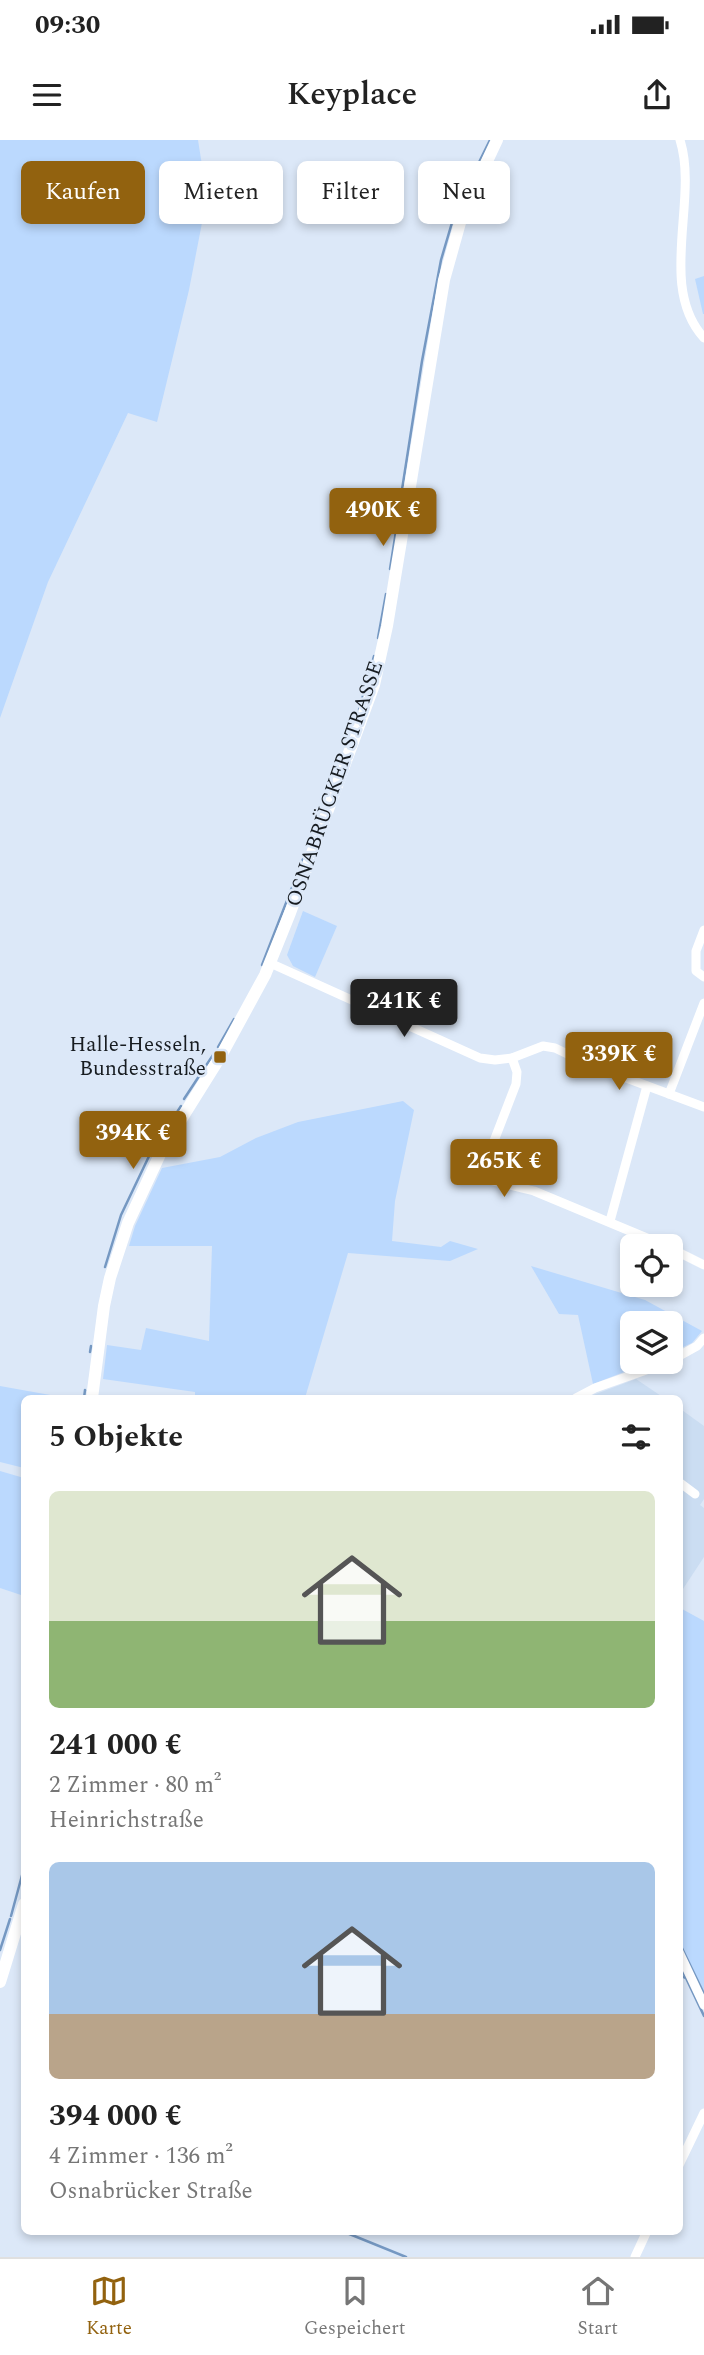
<!DOCTYPE html>
<html lang="de">
<head>
<meta charset="utf-8">
<style>
	:root { --surface:#fff; --page:#f2f2f2; --text:#222; --muted:#767676; --line:#e0e0e0; --accent:#92620f }
	body { margin:0; font-family:Spectral,serif; background:var(--page); color:var(--text); height:100vh; display:flex; flex-direction:column; font-size:26px; white-space:nowrap }
	* { box-sizing:border-box; margin:0 }
	p { font-size:23px; color:var(--muted) }
	.icon { flex:none; width:38px; height:38px; fill:none; stroke:currentColor; stroke-width:2; stroke-linecap:round; stroke-linejoin:round }
	.map { position:relative; flex:1; overflow:hidden }
	.side { position:absolute; left:21px; top:1255px; width:662px; height:840px; display:flex; flex-direction:column; background:var(--surface); border-radius:10px; box-shadow:0 4px 10px #0003 }
	.side>* { flex:none }
	.guide { position:absolute; left:21px; top:21px; width:663px; height:63px; display:flex; gap:14px }
	.controls { position:absolute; left:620px; top:1094px; display:grid; gap:14px }
	.controls a { display:grid; place-items:center; width:63px; height:63px; border-radius:10px; background:var(--surface); box-shadow:0 4px 10px #0003; font-size:35px }
	.price { position:absolute; translate:-50% -60px; padding:0 16px; border-radius:7px; background:var(--accent); color:#fff; font-size:23px; line-height:46px; filter:drop-shadow(0 2px 4px #0008) }
	.price::after { content:''; position:absolute; left:50%; top:42px; width:21px; height:16px; margin-left:-10px; background:inherit; clip-path:polygon(0 0,100% 0,50% 100%) }
	.price.current { background:#222; color:#fff }
	ul { padding:0; list-style:none }
	li { display:grid; align-content:center; gap:14px; height:371px; padding:0 28px }
	li span { display:grid; place-items:center; height:217px; border-radius:10px; color:#555 }
	li>.icon { margin-inline-start:auto }
	span .icon { width:126px; height:126px; fill:#fffc; stroke-width:1 }
	li b { font-size:30px }
	h2 { display:flex; justify-content:space-between; align-items:center; height:84px; padding:0 28px; font-size:30px }
	.tag { padding:0 24px; border-radius:10px; background:var(--surface); box-shadow:0 4px 10px #0003; font-size:24px; line-height:63px }
	.tag.current { background:var(--accent); color:#fff }
	.status { display:flex; justify-content:space-between; align-items:center; height:49px; padding:0 35px; background:var(--surface); direction:ltr }
	.status svg { height:19px; fill:currentColor }
	header { display:flex; justify-content:space-between; align-items:center; height:91px; padding:0 28px; background:var(--surface); font-size:32px; font-weight:600 }
	.tabs { display:flex; justify-content:space-around; align-items:center; height:98px; border-top:2px solid var(--line); background:var(--surface); font-size:19px; color:var(--muted) }
	.tabs a { display:grid; justify-items:center; gap:4px }
	.tabs .current { color:var(--accent) }
	.map>svg:first-child { display:block }
</style>
</head>
<body>
<div class="status"><b>09:30</b><svg viewBox="0 0 49 12"><path d="M0 12V9h3v3zM5 12V6h3v6zM10 12V3h3v9zM15 12V0h3v12zM26 1h20v11H26zM47 4h2v5h-2z"/></svg></div>
<header><svg class="icon" aria-label="menu" viewBox="0 0 24 24"><path d="M4 6h16M4 12h16M4 18h16"/></svg>Keyplace<svg class="icon" aria-label="share" viewBox="0 0 24 24"><path d="M12 15V3M7 8l5-5 5 5M5 13v7h14v-7"/></svg></header>
<div class="map">
<svg width="704" height="2117" viewBox="0 0 704 2117">
	<rect width="100%" height="100%" fill="#dce8f8"/>
	<g fill="#cbddf2">
		<path d="M636 1239 664 1258H585Z"/>
		<path d="M679 1268 704 1286V1359L700 1365 704 1368V1417L679 1455Z"/>
	</g>
	<g fill="#bbd9fe">
		<path d="M0 0H198L207 57 189 150 157 282 128 273 48 442 0 578Z"/>
		<path d="M704 136V174H703L695 139Z"/>
		<path d="M303 771 337 786 315 837 293 826 287 815Z"/>
		<path d="M403 961 414 970 395 1061 392 1101 441 1107 450 1101 478 1109 450 1121 348 1113 305 1258H195V1252L103 1239 107 1205 141 1210 146 1188 209 1201 212 1106H129L135 1086 162 1028 220 1017 256 998 298 982Z"/>
		<path d="M531 1126 645 1160 702 1191 692 1203 670 1213V1183H632V1222H650L593 1244 578 1175 559 1174Z"/>
		<path d="M0 1246 67 1258H24V1328L0 1322Z"/>
		<path d="M0 1331 24 1338V1456L0 1448Z"/>
		<path d="M682 1469 704 1481V1851L679 1802V1484Z"/>
	</g>
	<g fill="none" stroke-linecap="round" stroke-linejoin="round">
		<g stroke="#7598c2" stroke-width="2.5">
			<path d="M399 369 422 221 441 120 456 69 490 0"/>
			<path d="M390 429 397 385"/>
			<path d="M378 498 386 454"/>
			<path d="M359 570 374 516"/>
			<path d="M262 825 305 714"/>
			<path d="M218 907 234 879"/>
			<path d="M184 959 213 915"/>
			<path d="M160 999 181 966"/>
			<path d="M105 1127 121 1075 151 1012"/>
			<path d="M90 1212 91 1206"/>
			<path d="M84 1258 85 1250"/>
			<path d="M11 1776 24 1728"/>
			<path d="M679 1802 704 1854"/>
			<path d="M0 1810 10 1779"/>
			<path d="M679 1823 685 1836"/>
			<path d="M679 1835 686 1838 704 1876"/>
			<path d="M342 2091 406 2117"/>
		</g>
		<g stroke="#fff" stroke-width="9">
			<path d="M680 0C699 60 657 146 704 198"/>
			<path d="M704 790 696 811V831L704 837"/>
			<path d="M270 823 480 918 495 920 512 918 543 906 555 908 586 923 704 967"/>
			<path d="M512 918 517 932 516 944 482 1032 485 1039 534 1051 666 1106"/>
			<path d="M669 954 704 863"/>
			<path d="M610 1081 647 946"/>
			<path d="M670 1108 704 1125"/>
			<path d="M670 1221 697 1206 704 1198"/>
			<path d="M576 1258 595 1248 669 1222"/>
			<path d="M679 1342 695 1354"/>
			<path d="M679 1812 704 1865"/>
			<path d="M679 2025 704 1973"/>
			<path d="M635 2117 647 2091"/>
		</g>
		<g stroke="#fff" stroke-width="12">
			<path d="M92 1258 104 1166 110 1138 128 1083 162 1010 222 914 265 835 290 773 374 545 387 486 444 140 463 72 497 0"/>
			<path d="M0 1842 24 1764"/>
		</g>
	</g>
	<rect fill="#92620f" stroke="#dce8f8" stroke-width="2.5" x="213" y="910" width="14" height="14" rx="3.5"/>
	<g text-anchor="middle" dominant-baseline="central" stroke-width="5" stroke-linejoin="round" paint-order="stroke">
		<g font-size="21" fill="#171c21" stroke="#dce8f8">
			<text transform="translate(335 644) rotate(-71)">OSNABRÜCKER STRASSE</text>
		</g>
		<g font-size="21" fill="#171c21" stroke="#dce8f8" text-anchor="end">
			<text x="206" y="905">Halle-Hesseln,<tspan x="206" dy="24">Bundesstraße</tspan></text>
		</g>
	</g>
</svg>
<div class="controls">
<a><svg class="icon" aria-label="locate" viewBox="0 0 24 24"><circle cx="12" cy="12" r="6"/><path d="M12 2v4M12 18v4M2 12h4M18 12h4"/></svg></a>
<a><svg class="icon" aria-label="layers" viewBox="0 0 24 24"><path d="M12 4l9 5-9 5-9-5zM3 14l9 5 9-5"/></svg></a>
</div>
<b class="price" style="left:383px;top:408px">490K €</b>
<b class="price current" style="left:404px;top:899px">241K €</b>
<b class="price" style="left:619px;top:952px">339K €</b>
<b class="price" style="left:133px;top:1031px">394K €</b>
<b class="price" style="left:504px;top:1059px">265K €</b>
<div class="guide">
<a class="tag current">Kaufen</a>
<a class="tag">Mieten</a>
<a class="tag">Filter</a>
<a class="tag">Neu</a>
</div>
<section class="side">
<h2>5 Objekte<svg class="icon" aria-label="filters" viewBox="0 0 24 24"><path d="M4 7h16M4 17h16"/><circle cx="9" cy="7" r="2"/><circle cx="15" cy="17" r="2"/></svg></h2>
<ul>
<li><span style="background:linear-gradient(#dfe7d0 60%,#8fb573 0)"><svg class="icon" aria-label="home" viewBox="0 0 24 24"><path d="M3 11l9-7 9 7M6 9v11h12V9"/></svg></span><div><b>241 000 €</b><p>2 Zimmer · 80 m²</p><p>Heinrichstraße</p></div></li>
<li><span style="background:linear-gradient(#a9c7e8 70%,#b9a48a 0)"><svg class="icon" aria-label="home" viewBox="0 0 24 24"><path d="M3 11l9-7 9 7M6 9v11h12V9"/></svg></span><div><b>394 000 €</b><p>4 Zimmer · 136 m²</p><p>Osnabrücker Straße</p></div></li>
</ul>
</section>
</div>
<nav class="tabs">
<a class="current"><svg class="icon" aria-label="map" viewBox="0 0 24 24"><path d="M3 6l6-2 6 2 6-2v14l-6 2-6-2-6 2zM9 4v14M15 6v14"/></svg>Karte</a>
<a><svg class="icon" aria-label="saved" viewBox="0 0 24 24"><path d="M7 4h10v16l-5-4-5 4z"/></svg>Gespeichert</a>
<a><svg class="icon" aria-label="home" viewBox="0 0 24 24"><path d="M3 11l9-7 9 7M6 9v11h12V9"/></svg>Start</a>
</nav>
</body>
</html>
